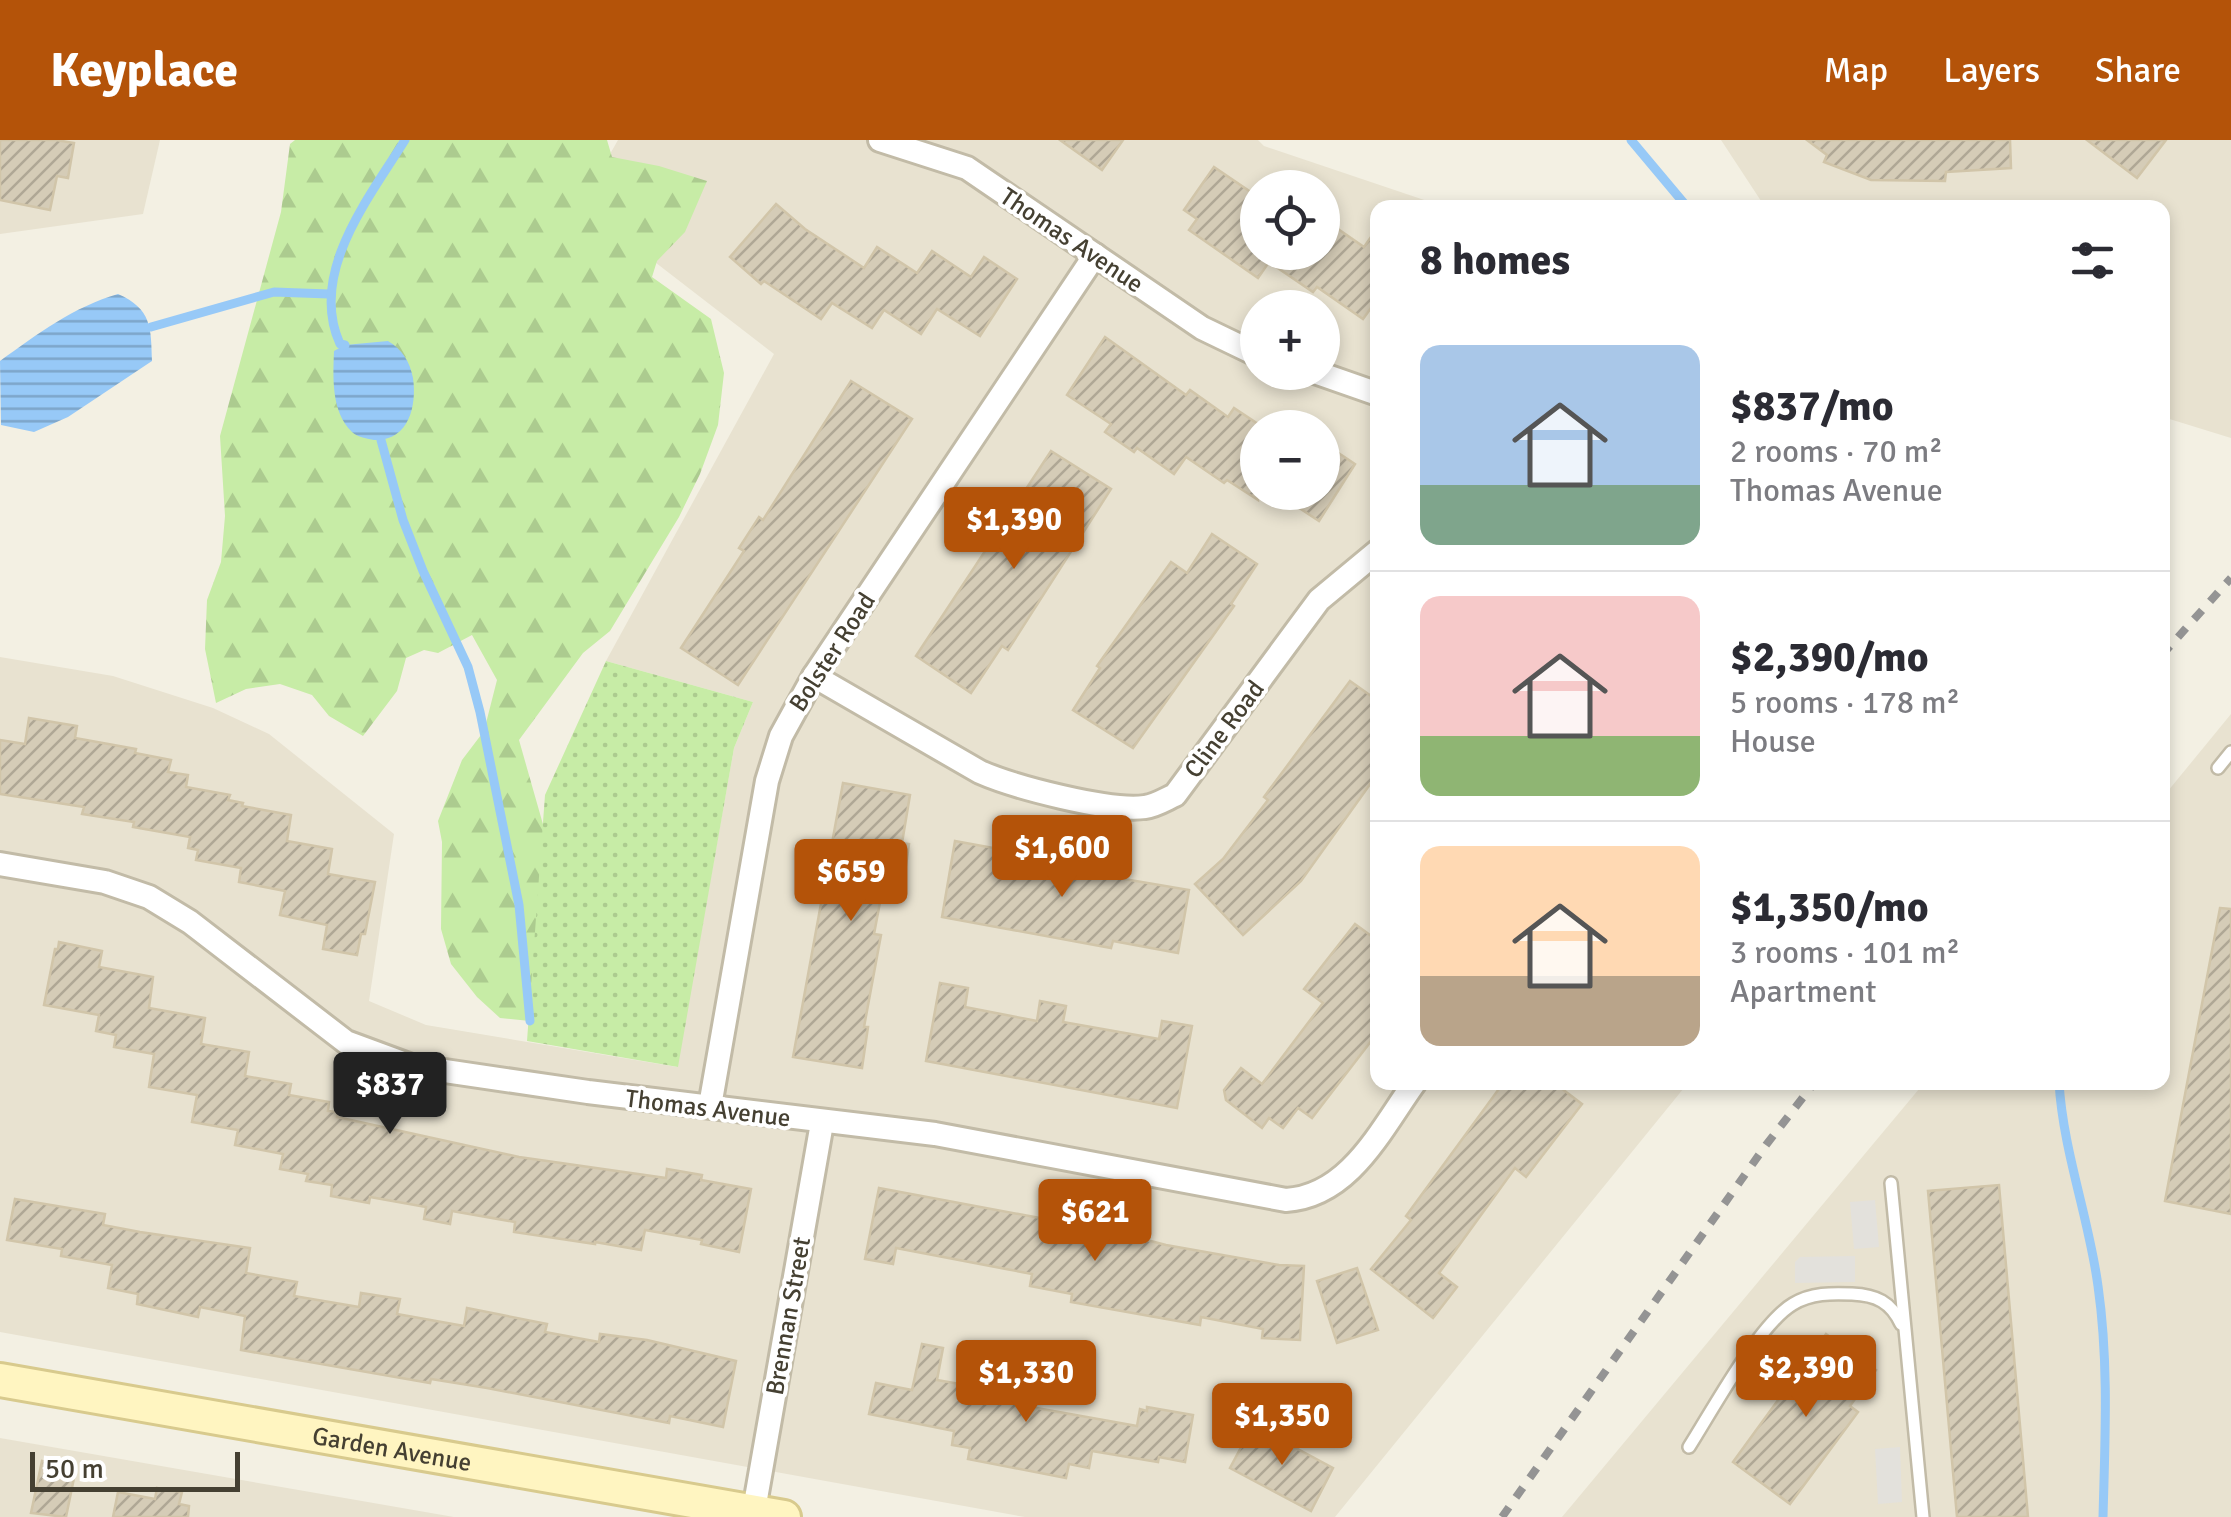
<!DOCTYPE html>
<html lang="en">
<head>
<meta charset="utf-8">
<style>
	:root { --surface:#fff; --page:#f2f2f3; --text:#2b2b33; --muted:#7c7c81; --line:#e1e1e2; --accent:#b45309 }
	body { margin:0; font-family:Signika,sans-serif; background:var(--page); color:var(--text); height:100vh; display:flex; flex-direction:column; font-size:38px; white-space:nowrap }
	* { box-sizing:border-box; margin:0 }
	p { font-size:32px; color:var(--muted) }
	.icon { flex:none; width:55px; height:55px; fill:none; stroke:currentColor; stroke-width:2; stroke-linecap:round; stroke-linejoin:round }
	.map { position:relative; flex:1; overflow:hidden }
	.drawer { position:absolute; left:1370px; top:60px; width:800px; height:890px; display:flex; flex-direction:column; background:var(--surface); border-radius:20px; box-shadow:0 5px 15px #0003 }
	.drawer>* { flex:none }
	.fabs { position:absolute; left:1240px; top:30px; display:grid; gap:20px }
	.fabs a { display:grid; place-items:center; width:100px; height:100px; border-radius:50%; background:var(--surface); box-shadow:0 5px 15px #0003; font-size:50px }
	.scale { position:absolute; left:30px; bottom:25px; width:210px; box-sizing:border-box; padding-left:10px; border:5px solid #454032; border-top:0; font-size:28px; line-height:35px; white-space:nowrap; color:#454032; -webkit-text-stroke:8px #fff; paint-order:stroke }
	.price { position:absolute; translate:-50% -85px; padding:0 22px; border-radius:10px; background:var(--accent); color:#fff; font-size:32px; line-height:65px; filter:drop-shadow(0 2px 5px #0008) }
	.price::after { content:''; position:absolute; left:50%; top:60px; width:30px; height:22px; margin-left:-15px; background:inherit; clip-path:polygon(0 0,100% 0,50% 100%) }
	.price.current { background:#222; color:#fff }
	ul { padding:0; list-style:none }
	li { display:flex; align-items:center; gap:30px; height:250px; padding:0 50px }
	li+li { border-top:2px solid var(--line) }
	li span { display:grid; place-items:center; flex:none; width:280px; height:200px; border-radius:20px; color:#555 }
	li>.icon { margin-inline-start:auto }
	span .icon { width:120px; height:120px; fill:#fffc; stroke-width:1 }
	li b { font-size:42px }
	h2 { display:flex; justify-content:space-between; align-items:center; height:120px; padding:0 50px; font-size:42px }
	header { display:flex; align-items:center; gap:60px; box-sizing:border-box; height:140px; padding:0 50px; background:var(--accent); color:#fff }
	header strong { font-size:48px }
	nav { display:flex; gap:55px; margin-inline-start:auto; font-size:35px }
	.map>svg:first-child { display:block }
</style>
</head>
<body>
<header>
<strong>Keyplace</strong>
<nav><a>Map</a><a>Layers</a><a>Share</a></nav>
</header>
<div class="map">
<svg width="2231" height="1377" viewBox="0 0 2231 1377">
	<defs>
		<pattern id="forest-firs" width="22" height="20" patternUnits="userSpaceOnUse" patternTransform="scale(2.5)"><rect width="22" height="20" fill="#c7eca6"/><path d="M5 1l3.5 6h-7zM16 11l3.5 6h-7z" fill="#accb8f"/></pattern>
		<pattern id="park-dots" width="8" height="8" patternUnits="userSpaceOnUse" patternTransform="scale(2.5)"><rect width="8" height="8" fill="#c7eca6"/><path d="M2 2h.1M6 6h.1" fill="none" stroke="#accb8f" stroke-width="1.8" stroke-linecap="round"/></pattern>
		<pattern id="water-rules" width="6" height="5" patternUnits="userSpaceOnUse" patternTransform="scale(2.5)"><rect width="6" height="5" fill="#97c9f7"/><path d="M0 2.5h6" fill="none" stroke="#7da5c9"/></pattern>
		<pattern id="building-hatch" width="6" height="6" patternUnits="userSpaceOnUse" patternTransform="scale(2.5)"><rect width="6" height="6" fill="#d5ccb7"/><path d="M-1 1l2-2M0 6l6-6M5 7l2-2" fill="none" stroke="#afa795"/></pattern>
	</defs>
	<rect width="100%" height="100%" fill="#f3f0e3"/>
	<g fill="#e8e2d0" fill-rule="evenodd">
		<path d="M0 0H160L143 74 0 94Z"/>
		<path d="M618 0H1258L1264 6 1445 67 1378 68V942L1688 943 1335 1377H1025L0 1192V517L113 536 213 568 269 594 394 694 369 861 426 885 677 927 734 608 753 562 606 521 774 214 581 65ZM1258 48H1322V112H1258ZM1258 168H1322V232H1258ZM1258 288H1322V352H1258Z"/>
		<path d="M1721 0H2231V298L2163 277 2162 68 1765 67Z"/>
		<path d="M2231 574V1377H1562L1924 943 2162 942 2163 657Z"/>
		<path d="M0 1298 454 1377H0Z"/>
	</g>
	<path fill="url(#forest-firs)" d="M295 0H607L612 17 659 26 707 41 685 92 657 121 652 137 711 179 724 233 718 285 700 334 679 377 610 491 583 513 519 600 556 730 530 881 500 878 477 857 451 824 441 789 442 702 438 681 462 620 484 591 497 540 472 495 438 513 424 510 406 518 397 551 363 596 329 576 312 555 280 544 246 549 216 563 205 509 207 460 221 422 225 376 220 296 281 72 290 4Z"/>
	<path fill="url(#park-dots)" d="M606 521 753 562 734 608 678 927 527 901 545 655Z"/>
	<g fill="#e3e1dc">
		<path d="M1875 1060 1879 1107 1854 1109 1850 1062Z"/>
		<path d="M1855 1116V1142L1795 1143V1122L1800 1117Z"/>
		<path d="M1900 1307 1902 1362 1878 1364 1875 1309Z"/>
	</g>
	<g fill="url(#water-rules)">
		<path d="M118 154C152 169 151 188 152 221L68 277 34 292 1 285 0 221C36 195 75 166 118 154Z"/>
		<path d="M388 201C402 209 410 222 413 238 417 266 409 301 374 300 368 299 357 297 352 292 331 272 333 237 334 211L345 205Z"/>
	</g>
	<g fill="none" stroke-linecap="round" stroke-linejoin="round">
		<g stroke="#97c9f7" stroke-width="9">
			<path d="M1631 0 1688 68"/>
			<path d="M151 187 274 152 329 154"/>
			<path d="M345 205 340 204C308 133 369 58 405 0"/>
			<path d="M381 300 403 380 423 431 468 527 480 572 519 765 530 881"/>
			<path d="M2059 942C2063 1011 2089 1078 2098 1146 2109 1223 2105 1300 2103 1377"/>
		</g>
	</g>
	<g fill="url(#building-hatch)" stroke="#d1c5a9" stroke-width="2.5">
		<path d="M0 0H56L74 3 68 38 57 36 50 70 0 60Z"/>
		<path d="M1060 0H1123L1102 30Z"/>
		<path d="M1807 0H2010L2011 28 1946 32 1945 41 1871 40 1824 22 1827 15Z"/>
		<path d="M2087 0H2166L2137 38Z"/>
		<path d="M1214 27 1258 57V112H1322V78L1364 107 1378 87V158L1363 179 1317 147 1313 152 1269 122 1258 138 1189 90 1197 79 1184 70Z"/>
		<path d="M776 64 805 89 864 128 877 107 917 133 932 111 971 137 984 117 1017 139 980 196 937 169 921 194 884 170 872 188 832 163 821 179 764 141 761 144 730 117Z"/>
		<path d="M1105 197 1186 255 1190 250 1228 277 1234 268 1258 284V360L1227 340 1224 343 1186 317 1174 334 1137 308 1134 312 1105 292 1111 284 1067 255Z"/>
		<path d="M851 241 912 279 738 545 681 508 744 411 739 408 759 377 763 380Z"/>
		<path d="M1322 302 1355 324 1319 381 1275 352H1322Z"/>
		<path d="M1051 311 1111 349 1008 510 1002 506 971 553 916 516Z"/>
		<path d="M1212 394 1257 424 1231 464 1234 466 1133 608 1073 570 1100 528 1097 526 1171 422 1187 433Z"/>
		<path d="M1350 541 1378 561V633L1301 741 1243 795 1195 744 1223 719 1268 660 1264 657Z"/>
		<path d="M29 578 77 586 75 598 136 609 135 613 171 620 168 632 188 635 186 647 230 655 228 660 243 663 242 666 291 675 287 701 332 709 328 734 375 742 365 794H361L357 815 323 809 327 785 280 775 285 751 239 742 241 728 196 720 198 710 188 708 190 697 133 687 134 682 82 674 84 667 0 654V600L25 604Z"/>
		<path d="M843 643 910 655 902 703 909 704 904 739 885 736 874 794 881 795 864 887H868L862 928 793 917Z"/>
		<path d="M955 701 1125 732 1124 739 1189 750 1178 813 1113 801 1111 808 942 777Z"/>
		<path d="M2220 768 2231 769V1074L2165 1061Z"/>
		<path d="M1355 784 1378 801V892L1312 978 1298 968 1283 988 1269 978 1262 988 1226 960 1224 950 1241 928 1262 944 1323 863 1304 849Z"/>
		<path d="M59 802 102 811 99 827 153 837 149 868 205 878 201 904 249 912 245 936 291 944 289 955 329 962 328 971 338 972 337 977 519 1017 666 1038 667 1029 702 1035 701 1040 751 1049 739 1112 701 1104 702 1100 645 1090 641 1110 595 1102V1104L514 1092 515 1082 452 1071 450 1084 424 1079 426 1067 370 1057 369 1063 331 1056 332 1045 306 1041 308 1034 280 1029 283 1014 235 1005 238 990 192 982 197 955 149 947 154 914 114 907 116 895 96 891 99 875 44 865 55 809H58Z"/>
		<path d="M940 843 968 848 965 867 1037 881 1040 861 1066 866 1063 882 1159 899 1162 881 1192 886 1177 968 926 921Z"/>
		<path d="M1504 942H1553L1582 964 1526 1037 1515 1028 1439 1133 1457 1147 1433 1178 1371 1129 1411 1080 1406 1076Z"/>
		<path d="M1999 1045 2028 1377H1957L1928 1051Z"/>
		<path d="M879 1048 1120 1093 1166 1105 1279 1125 1304 1126 1300 1200 1262 1198 1263 1189 1201 1177 1200 1185 1071 1162 1072 1154 1030 1146 1032 1134 896 1108 893 1124 865 1119Z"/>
		<path d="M15 1059 105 1074 103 1085 140 1092 250 1108 246 1133 297 1142 294 1156 359 1167 361 1153 400 1159 397 1174 464 1186 467 1168 547 1184 545 1192 599 1202 600 1194 647 1200 736 1221 723 1287 670 1276 669 1283 487 1248 431 1239 430 1243 241 1210 245 1176 200 1167 198 1177 137 1164 138 1154 108 1148 112 1125 61 1116 62 1109 7 1100Z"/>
		<path d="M1357 1128 1378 1190 1337 1203 1317 1141Z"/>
		<path d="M1826 1194 1876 1230 1850 1266 1858 1272 1790 1364 1733 1322Z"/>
		<path d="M922 1204 943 1208 937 1240 1033 1257 1031 1267 1137 1286 1140 1269 1147 1271V1267L1193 1275 1185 1322 1159 1317 1158 1322 1092 1311 1089 1328 1069 1324 1066 1338 968 1319 970 1308 952 1305 954 1291 869 1274 876 1243 912 1250Z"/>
		<path d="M1253 1285 1333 1328 1311 1371 1230 1328Z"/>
		<path d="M42 1321 70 1326 68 1337 74 1338 66 1377 31 1373Z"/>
		<path d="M157 1348 182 1352 179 1364 189 1366 188 1377H113L118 1352 155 1359Z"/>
	</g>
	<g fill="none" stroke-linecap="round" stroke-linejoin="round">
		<g stroke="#c2bba7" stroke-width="16">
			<g id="lane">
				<path d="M2218 628 2231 612"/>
				<path d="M1891 1043 1923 1377"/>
				<path d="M1689 1307C1712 1271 1759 1184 1793 1164 1811 1153 1832 1153 1852 1154 1876 1155 1891 1162 1901 1184"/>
			</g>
		</g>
		<g stroke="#c2bba7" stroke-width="28">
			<g id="street">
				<path d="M880 0 967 28 1202 188 1258 215"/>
				<path d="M1315 232 1378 254"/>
				<path d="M814 536 980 632C1014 647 1109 672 1145 667 1155 666 1166 659 1175 655L1319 460 1378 411"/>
				<path d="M0 724 105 742 149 757 190 782 346 902 411 926 588 952 935 994 1286 1060C1350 1056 1381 989 1415 942"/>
				<path d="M710 966 767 641 781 596 814 536 1095 115"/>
				<path d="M754 1370 822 983"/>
			</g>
		</g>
		<g stroke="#d8ca8d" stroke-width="38">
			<g id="secondary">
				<path id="s1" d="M0 1240 784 1377"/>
			</g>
		</g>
		<use href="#lane" stroke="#fff" stroke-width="11"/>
		<use href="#street" stroke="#fff" stroke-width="22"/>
		<use href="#secondary" stroke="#fff5c1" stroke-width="32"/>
		<g stroke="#949494" stroke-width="8" stroke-dasharray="12 12" stroke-linecap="butt">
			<path d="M2162 515 2231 438"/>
			<path d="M1502 1377 1766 1005 1815 942"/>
		</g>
	</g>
	<g text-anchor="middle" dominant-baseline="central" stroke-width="8" stroke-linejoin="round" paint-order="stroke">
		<g font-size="25" fill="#454032" stroke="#fff">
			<text transform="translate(1072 100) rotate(34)">Thomas Avenue</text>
			<text transform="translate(832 512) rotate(-57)">Bolster Road</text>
			<text transform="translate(1224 589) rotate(-53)">Cline Road</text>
			<text transform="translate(708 968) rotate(7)">Thomas Avenue</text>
			<text transform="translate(788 1176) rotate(-80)">Brennan Street</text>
			<text stroke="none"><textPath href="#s1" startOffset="398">Garden Avenue</textPath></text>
		</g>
	</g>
</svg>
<div class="fabs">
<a><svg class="icon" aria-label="locate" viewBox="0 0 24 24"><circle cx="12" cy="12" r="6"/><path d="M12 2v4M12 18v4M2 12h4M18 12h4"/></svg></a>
<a>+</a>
<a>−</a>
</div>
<div class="scale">50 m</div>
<b class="price" style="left:1014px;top:432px">$1,390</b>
<b class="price" style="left:1062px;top:760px">$1,600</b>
<b class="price" style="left:851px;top:784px">$659</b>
<b class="price current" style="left:390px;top:997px">$837</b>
<b class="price" style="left:1095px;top:1124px">$621</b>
<b class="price" style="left:1806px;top:1280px">$2,390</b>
<b class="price" style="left:1026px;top:1285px">$1,330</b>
<b class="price" style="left:1282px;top:1328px">$1,350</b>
<section class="drawer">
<h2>8 homes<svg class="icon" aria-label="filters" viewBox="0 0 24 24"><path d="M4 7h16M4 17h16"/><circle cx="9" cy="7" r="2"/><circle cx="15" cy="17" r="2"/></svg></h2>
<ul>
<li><span style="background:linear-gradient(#a9c7e8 70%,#7fa58c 0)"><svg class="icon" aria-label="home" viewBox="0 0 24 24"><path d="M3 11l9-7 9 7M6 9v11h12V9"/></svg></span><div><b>$837/mo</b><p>2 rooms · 70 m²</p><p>Thomas Avenue</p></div></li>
<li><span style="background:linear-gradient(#f6c9c9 70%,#8fb573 0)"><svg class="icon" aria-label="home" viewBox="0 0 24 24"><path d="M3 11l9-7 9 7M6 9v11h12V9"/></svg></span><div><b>$2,390/mo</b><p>5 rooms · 178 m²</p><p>House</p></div></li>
<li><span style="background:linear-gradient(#ffd9b3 65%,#b9a48a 0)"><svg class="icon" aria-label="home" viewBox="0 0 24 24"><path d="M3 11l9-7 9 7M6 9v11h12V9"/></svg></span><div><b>$1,350/mo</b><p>3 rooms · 101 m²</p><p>Apartment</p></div></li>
</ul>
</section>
</div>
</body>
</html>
